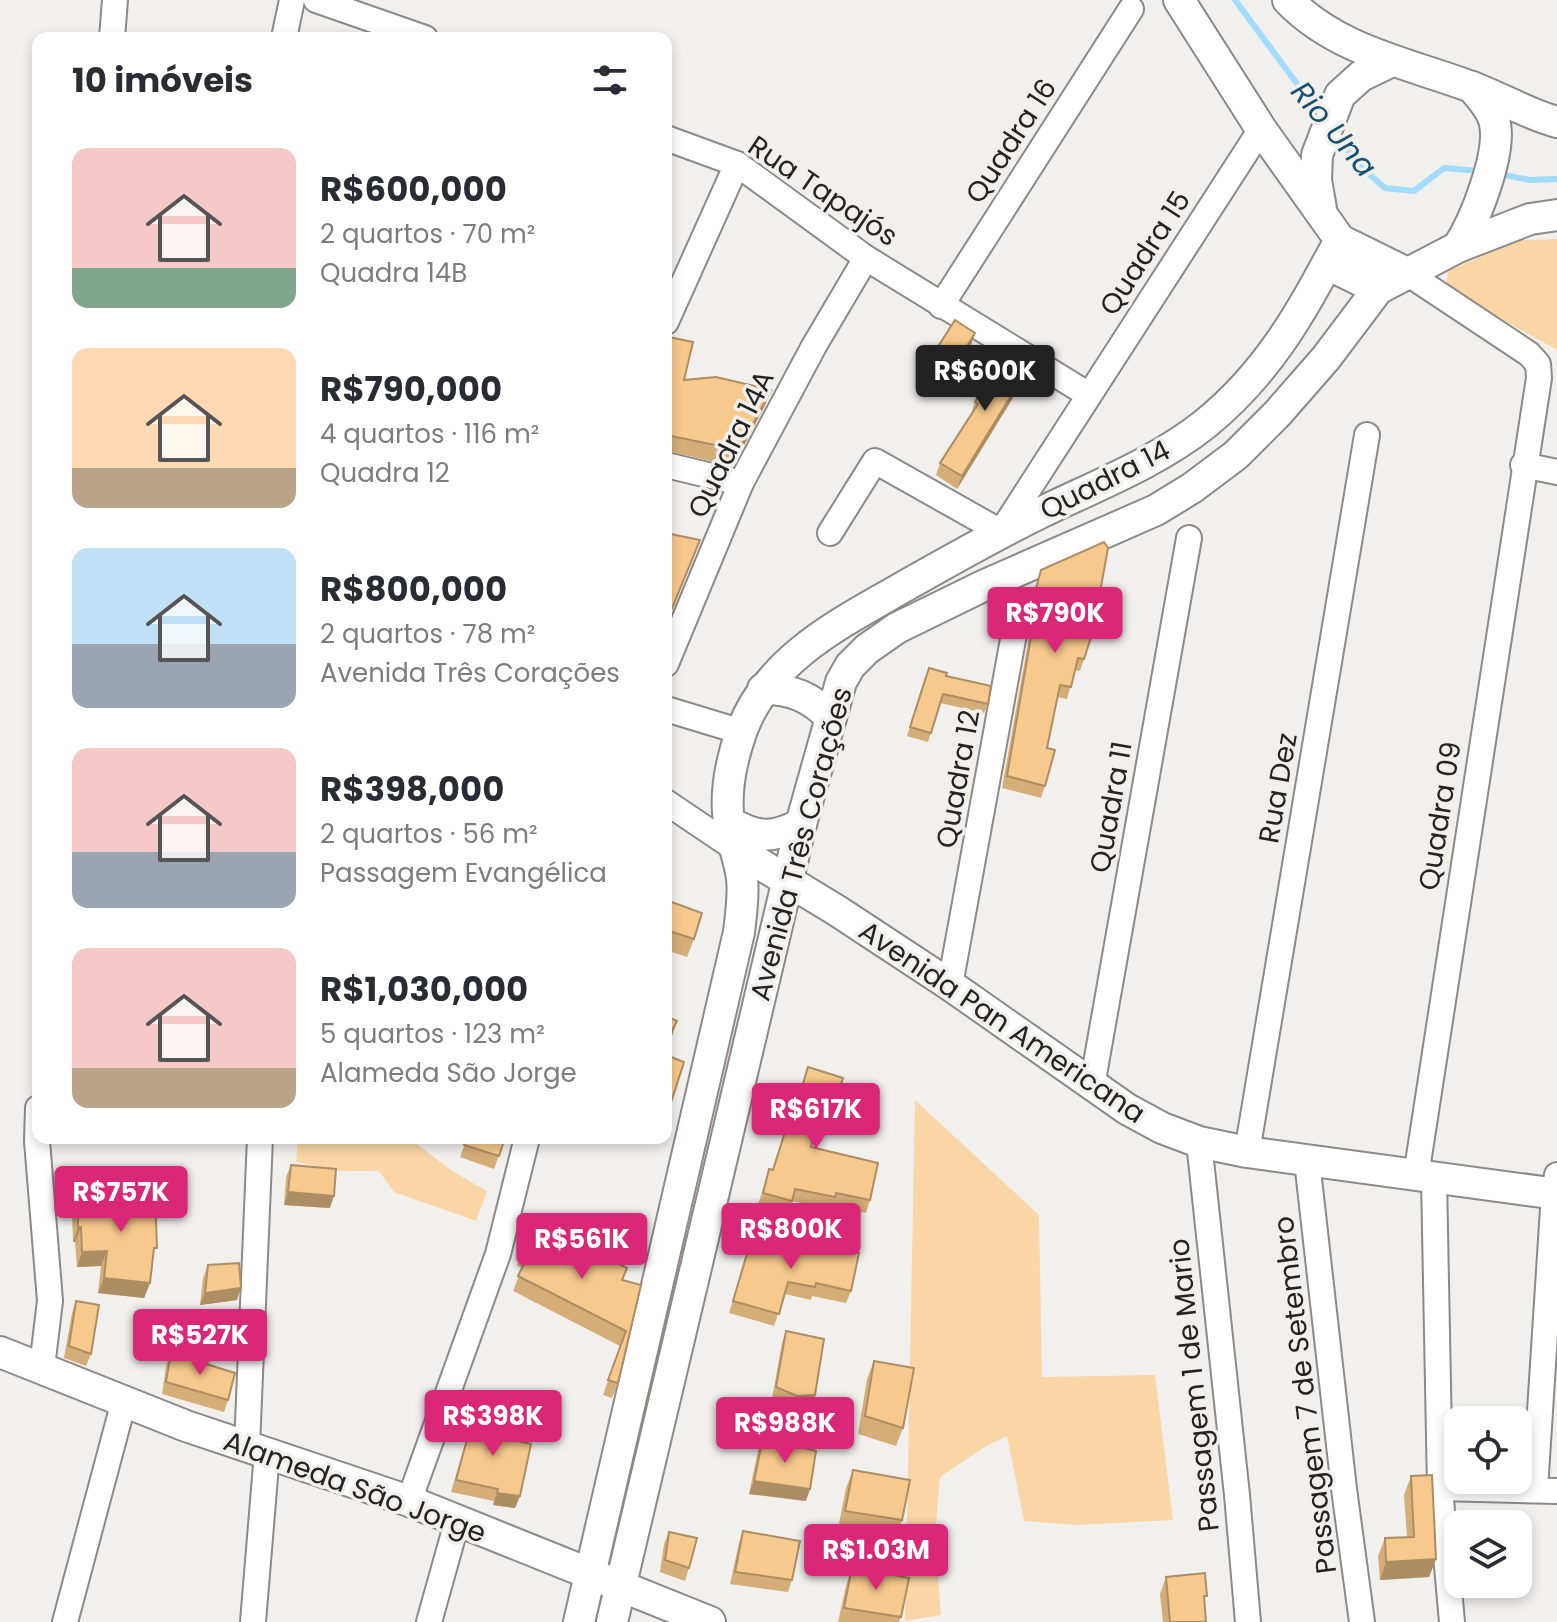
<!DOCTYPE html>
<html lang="pt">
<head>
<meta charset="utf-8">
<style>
	:root { --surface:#fff; --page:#f7f7f7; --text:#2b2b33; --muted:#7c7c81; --accent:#db2777 }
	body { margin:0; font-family:Poppins,sans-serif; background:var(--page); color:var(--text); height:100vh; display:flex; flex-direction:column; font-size:30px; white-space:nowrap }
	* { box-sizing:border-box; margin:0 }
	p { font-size:26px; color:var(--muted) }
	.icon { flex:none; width:44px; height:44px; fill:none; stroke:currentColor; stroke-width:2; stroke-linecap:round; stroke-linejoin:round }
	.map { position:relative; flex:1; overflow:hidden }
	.drawer { position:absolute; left:32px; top:32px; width:640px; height:1112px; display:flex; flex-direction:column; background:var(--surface); border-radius:16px; box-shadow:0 4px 12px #0003 }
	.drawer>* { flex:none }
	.controls { position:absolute; left:1444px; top:1406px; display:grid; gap:16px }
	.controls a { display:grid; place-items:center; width:88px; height:88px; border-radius:16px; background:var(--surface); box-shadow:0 4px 12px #0003; font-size:40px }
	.price { position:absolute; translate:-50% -68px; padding:0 18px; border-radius:8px; background:var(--accent); color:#fff; font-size:26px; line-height:52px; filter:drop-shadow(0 2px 4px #0008) }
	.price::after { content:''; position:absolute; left:50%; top:48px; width:24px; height:18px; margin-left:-12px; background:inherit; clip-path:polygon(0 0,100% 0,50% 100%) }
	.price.active { background:#222; color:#fff }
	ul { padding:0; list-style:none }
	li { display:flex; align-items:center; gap:24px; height:200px; padding:0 40px }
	li span { display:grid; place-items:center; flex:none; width:224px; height:160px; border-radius:16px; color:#555 }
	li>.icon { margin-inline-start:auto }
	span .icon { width:96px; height:96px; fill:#fffc; stroke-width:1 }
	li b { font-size:34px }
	h2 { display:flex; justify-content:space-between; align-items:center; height:96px; padding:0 40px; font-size:34px }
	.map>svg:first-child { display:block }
</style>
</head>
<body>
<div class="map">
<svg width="1557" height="1622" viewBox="0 0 1557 1622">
	<rect width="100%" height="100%" fill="#f2f0ed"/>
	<g fill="#fad6a7">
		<path d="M1557 239V350L1446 288 1448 271 1520 240Z"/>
		<path d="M915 1100 1039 1215 1042 1377 1155 1375 1173 1520 1077 1525 1024 1521 1007 1436 988 1445 940 1477 935 1536 941 1615 905 1621Z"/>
		<path d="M298 1138H414V1142L452 1171 487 1191 476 1221 394 1192 379 1171H341L296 1162Z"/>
	</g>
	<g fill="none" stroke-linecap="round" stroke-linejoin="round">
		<g stroke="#a2dcfd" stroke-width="6">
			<path d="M1235 0 1321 116"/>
			<path d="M1336 134 1361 167 1385 188 1414 191 1444 168 1480 171"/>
			<path d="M1499 174 1530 180 1557 179"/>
		</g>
		<g stroke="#8c8986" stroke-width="28">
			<g id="minor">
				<path d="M316 0 425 38"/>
				<path d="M112 38 115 0"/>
				<path d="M284 38 292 0"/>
				<path d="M666 138 737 164 866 258 1089 395"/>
				<path d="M1407 273 1529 354 1538 364 1539 378 1416 1176"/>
				<path d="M941 306 1131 9"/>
				<path d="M666 322 737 164"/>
				<path d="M666 465 741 483"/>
				<path d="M1523 465 1557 472"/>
				<path d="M830 533 875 461 1001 532 1261 129"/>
				<path d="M666 664 741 483 814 346 866 258"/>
				<path d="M666 709 742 732"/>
				<path d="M666 802 737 850"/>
				<path d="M950 985 1018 612"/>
				<path d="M1092 1086 1189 538"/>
				<path d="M38 1108 37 1141 50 1301 42 1367"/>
				<path d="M1199 1142 1237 1495 1248 1622"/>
				<path d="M1247 1152 1367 435"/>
				<path d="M1307 1161 1344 1489 1362 1622"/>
				<path d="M1434 1178 1440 1488 1452 1622"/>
				<path d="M247 1446 260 1138"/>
				<path d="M1440 1488 1557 1491"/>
				<path d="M1535 1489 1554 1193 1557 1175"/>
				<path d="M409 1501 498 1254 527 1138"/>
				<path d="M65 1622 124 1401"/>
				<path d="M253 1622 267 1453"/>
				<path d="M429 1622 457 1522"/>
			</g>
		</g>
		<g stroke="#8c8986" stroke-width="34">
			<g id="tertiary">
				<path d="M1179 0 1261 129 1340 240 1407 273"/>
				<path d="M1288 0C1338 52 1412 64 1477 89 1503 99 1530 115 1557 122"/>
				<path d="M1321 209 1316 180 1317 155 1340 95 1361 76 1390 62"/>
				<path d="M1458 247C1475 221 1501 155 1495 124 1493 110 1481 98 1472 87"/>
				<path d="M1327 264 1378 289"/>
				<path d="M763 689C792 689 811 697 831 718"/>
				<path d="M729 822C757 838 772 839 801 824"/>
				<path d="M737 850 836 910 950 985 1127 1109 1162 1128 1199 1142 1247 1152 1557 1194"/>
				<path d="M0 1352 186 1426 409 1501 710 1622"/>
				<path d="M579 1622 739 932C741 914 744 896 742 878 739 856 729 835 728 813 726 786 733 755 742 730 767 663 831 628 891 594 940 566 989 538 1040 513 1095 486 1156 463 1205 424 1270 371 1301 312 1340 240"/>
				<path d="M612 1622 801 824 841 682 850 666 867 649 897 628 985 585 1156 510 1192 488 1236 455 1278 413 1326 358 1378 289 1458 247 1530 219 1557 215"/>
			</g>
		</g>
		<use href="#minor" stroke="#fff" stroke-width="24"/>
		<use href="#tertiary" stroke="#fff" stroke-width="30"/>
	</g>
	<g fill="#d4ad79">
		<path d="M975 333 971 345 949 379 929 365 934 353Z"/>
		<path d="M669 337 684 380 771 390 765 405 733 466 666 451V346Z"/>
		<path d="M1029 366 1025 378 957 489 936 475 940 463 971 414 975 402Z"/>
		<path d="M1041 570 1084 659 1080 671 1075 670 1067 699 1057 697 1047 748 1045 786 1041 798 1002 788 1033 615 1030 604Z"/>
		<path d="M946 676 988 704 984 713 940 703 928 742 907 736 925 677Z"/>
		<path d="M666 900 694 939 687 957 666 950Z"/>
		<path d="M808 1067 835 1102 831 1114 822 1111 811 1147 870 1200 866 1213 832 1205 830 1209 792 1201 788 1213 758 1205 769 1169 773 1170 792 1117Z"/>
		<path d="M467 1138H505L494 1169 460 1157Z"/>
		<path d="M291 1165 330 1208 284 1205 286 1177Z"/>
		<path d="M78 1196 152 1262 150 1283 144 1298 98 1293 101 1266 77 1267 75 1242H73L72 1211Z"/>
		<path d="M752 1237 798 1249 802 1239 851 1291 846 1303 812 1296 811 1300 785 1294 774 1326 729 1313Z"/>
		<path d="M523 1250 627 1268 623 1280 641 1285 618 1383 612 1398 603 1395 620 1346 513 1291 522 1268 517 1265Z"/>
		<path d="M208 1265 237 1300 200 1305 203 1278Z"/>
		<path d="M76 1301 91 1354 86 1366 64 1358 72 1313Z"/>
		<path d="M786 1331 811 1407 793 1408 772 1399 782 1343Z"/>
		<path d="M171 1353 228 1400 224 1412 162 1394 166 1366Z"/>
		<path d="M874 1361 903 1428 896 1446 858 1434 867 1379Z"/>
		<path d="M475 1410 492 1435 520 1496 515 1508 493 1505 494 1501 451 1492Z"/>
		<path d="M763 1438 806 1501 749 1494 758 1450Z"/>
		<path d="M853 1470 902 1520 896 1538 838 1529 846 1488Z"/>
		<path d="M1411 1476 1436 1559 1429 1577 1380 1580 1378 1556 1385 1538 1407 1537 1404 1495Z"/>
		<path d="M743 1531 792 1580 788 1592 730 1584 739 1543Z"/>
		<path d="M669 1532 689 1568 685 1581 660 1572 664 1544Z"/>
		<path d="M852 1567 901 1617 899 1622H838L846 1586Z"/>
		<path d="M1166 1577 1206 1622H1163L1160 1594Z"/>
	</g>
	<g fill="#ad8d63">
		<path d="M975 333 971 345 949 379 954 367Z"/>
		<path d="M1029 366 1025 378 957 489 962 476Z"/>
		<path d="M771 390 765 405 733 466 739 450Z"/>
		<path d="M677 1021 671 1039 666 1048V1042Z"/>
		<path d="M288 1192 334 1196 330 1208 284 1205Z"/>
		<path d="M78 1227H81L75 1242H73Z"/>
		<path d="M107 1251 101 1266 77 1267 82 1252Z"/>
		<path d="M104 1278 150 1283 144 1298 98 1293Z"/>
		<path d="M241 1288 237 1300 200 1305 205 1293Z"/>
		<path d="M815 1395 811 1407 793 1408 797 1396Z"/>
		<path d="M754 1481 810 1489 806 1501 749 1494Z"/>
		<path d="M497 1493 520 1496 515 1508 493 1505Z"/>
		<path d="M1436 1559 1429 1577 1380 1580 1386 1562Z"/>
	</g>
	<g fill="#f7c98d" stroke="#ad8d63" stroke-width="2">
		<path d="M955 320 975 333 954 367 934 353Z"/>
		<path d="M669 337 693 342 684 380 716 377 771 390 739 450 667 435 666 436V352Z"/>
		<path d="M1006 352 1029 366 962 476 940 463 978 404 975 402Z"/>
		<path d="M666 533 700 540 666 623Z"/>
		<path d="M1104 542 1108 548 1093 631 1084 659 1078 658 1071 687 1060 685 1047 748 1055 750 1045 786 1007 776 1037 602 1035 592 1041 570Z"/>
		<path d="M929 668 947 673 946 676 991 686 988 704 943 694 931 733 910 727Z"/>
		<path d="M666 900 702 913 694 939 666 930Z"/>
		<path d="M666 1016 677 1021 666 1042Z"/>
		<path d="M666 1055 684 1062 666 1118Z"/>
		<path d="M808 1067 843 1078 835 1102 825 1099 811 1147 878 1163 870 1200 836 1193 835 1197 795 1189 792 1201 763 1193 769 1169 773 1170 790 1116 793 1117Z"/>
		<path d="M467 1138H505L499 1156 464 1145Z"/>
		<path d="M291 1165 336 1169 334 1196 288 1192Z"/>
		<path d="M155 1195 157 1248H154L150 1283 104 1278 107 1251 82 1252 81 1227H78V1196Z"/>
		<path d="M536 1222 627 1268 622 1280 641 1285 618 1383 608 1380 626 1331 518 1276 529 1254 523 1250Z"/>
		<path d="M752 1237 800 1249 802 1239 859 1253 851 1291 816 1283 815 1287 788 1282 779 1314 733 1301Z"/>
		<path d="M239 1263 241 1288 205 1293 208 1265Z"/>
		<path d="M76 1301 99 1305 91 1354 69 1346Z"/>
		<path d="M786 1331 824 1339 815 1395 797 1396 776 1387Z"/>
		<path d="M171 1353 235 1373 228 1400 166 1382Z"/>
		<path d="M874 1361 914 1368 903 1428 865 1416Z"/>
		<path d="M475 1410 498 1419 492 1435 531 1444 520 1496 497 1493 498 1489 456 1480Z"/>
		<path d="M763 1438 816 1451 810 1489 754 1481Z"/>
		<path d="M853 1470 910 1480 902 1520 845 1511Z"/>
		<path d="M1432 1475 1436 1559 1386 1562 1385 1538 1414 1537 1411 1476Z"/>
		<path d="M743 1531 800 1541 792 1580 735 1572Z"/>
		<path d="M669 1532 697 1538 689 1568 665 1560Z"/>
		<path d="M852 1567 909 1578 901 1617 844 1608Z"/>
		<path d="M1205 1573 1207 1596H1204L1206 1622H1170L1166 1577Z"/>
	</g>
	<g text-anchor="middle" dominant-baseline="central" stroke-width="7" stroke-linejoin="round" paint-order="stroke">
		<g font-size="28" fill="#242322" stroke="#f2f0ed">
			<text transform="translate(1011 141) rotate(-57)">Quadra 16</text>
			<text transform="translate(823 191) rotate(34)">Rua Tapajós</text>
			<text transform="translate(1145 253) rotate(-57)">Quadra 15</text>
			<text transform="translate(731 444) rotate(-64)">Quadra 14A</text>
			<text transform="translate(1105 480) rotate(-27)">Quadra 14</text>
			<text transform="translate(958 779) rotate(-80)">Quadra 12</text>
			<text transform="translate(1278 788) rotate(-80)">Rua Dez</text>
			<text transform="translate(1111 807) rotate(-80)">Quadra 11</text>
			<text transform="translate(1440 816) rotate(-81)">Quadra 09</text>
			<text transform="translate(801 844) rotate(-75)">Avenida Três Corações</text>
			<text transform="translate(1002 1022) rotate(34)">Avenida Pan Americana</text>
			<text transform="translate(1194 1385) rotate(-96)">Passagem 1 de Mario</text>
			<text transform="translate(1305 1395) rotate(-97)">Passagem 7 de Setembro</text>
			<text transform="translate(355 1487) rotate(20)">Alameda São Jorge</text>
		</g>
		<g font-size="30" font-style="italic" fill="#18516d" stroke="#f2f0ed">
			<text transform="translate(1334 129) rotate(50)">Rio Una</text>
		</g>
	</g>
</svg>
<div class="controls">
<a><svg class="icon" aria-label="locate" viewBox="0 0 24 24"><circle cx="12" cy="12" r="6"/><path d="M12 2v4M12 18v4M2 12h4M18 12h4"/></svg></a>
<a><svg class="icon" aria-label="layers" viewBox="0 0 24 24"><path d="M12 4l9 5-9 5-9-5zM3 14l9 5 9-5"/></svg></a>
</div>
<b class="price active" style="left:985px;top:413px">R$600K</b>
<b class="price" style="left:1055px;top:655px">R$790K</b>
<b class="price" style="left:816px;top:1151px">R$617K</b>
<b class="price" style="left:121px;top:1234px">R$757K</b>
<b class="price" style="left:791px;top:1271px">R$800K</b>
<b class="price" style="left:582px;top:1281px">R$561K</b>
<b class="price" style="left:200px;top:1377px">R$527K</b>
<b class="price" style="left:493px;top:1458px">R$398K</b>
<b class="price" style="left:785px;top:1465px">R$988K</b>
<b class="price" style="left:876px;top:1592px">R$1.03M</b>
<section class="drawer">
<h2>10 imóveis<svg class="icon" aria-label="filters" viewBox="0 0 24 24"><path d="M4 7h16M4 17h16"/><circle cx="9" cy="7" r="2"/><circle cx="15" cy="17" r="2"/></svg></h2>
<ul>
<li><span style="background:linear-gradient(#f6c9c9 75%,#7fa58c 0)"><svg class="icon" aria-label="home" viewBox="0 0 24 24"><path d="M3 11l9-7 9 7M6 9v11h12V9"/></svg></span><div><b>R$600,000</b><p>2 quartos · 70 m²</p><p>Quadra 14B</p></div></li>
<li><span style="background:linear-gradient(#ffd9b3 75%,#b9a48a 0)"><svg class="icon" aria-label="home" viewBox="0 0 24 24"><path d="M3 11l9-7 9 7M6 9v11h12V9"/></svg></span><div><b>R$790,000</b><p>4 quartos · 116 m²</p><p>Quadra 12</p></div></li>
<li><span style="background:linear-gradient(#bfe0f5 60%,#9aa5b1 0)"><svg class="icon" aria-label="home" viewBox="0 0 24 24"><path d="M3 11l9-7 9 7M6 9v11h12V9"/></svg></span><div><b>R$800,000</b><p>2 quartos · 78 m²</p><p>Avenida Três Corações</p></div></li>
<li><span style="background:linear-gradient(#f6c9c9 65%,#9aa5b1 0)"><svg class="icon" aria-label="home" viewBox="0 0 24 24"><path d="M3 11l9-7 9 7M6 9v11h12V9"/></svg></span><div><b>R$398,000</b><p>2 quartos · 56 m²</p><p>Passagem Evangélica</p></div></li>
<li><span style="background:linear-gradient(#f6c9c9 75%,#b9a48a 0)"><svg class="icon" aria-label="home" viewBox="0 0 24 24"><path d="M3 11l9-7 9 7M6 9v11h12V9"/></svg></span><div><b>R$1,030,000</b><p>5 quartos · 123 m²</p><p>Alameda São Jorge</p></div></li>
</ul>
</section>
</div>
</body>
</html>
